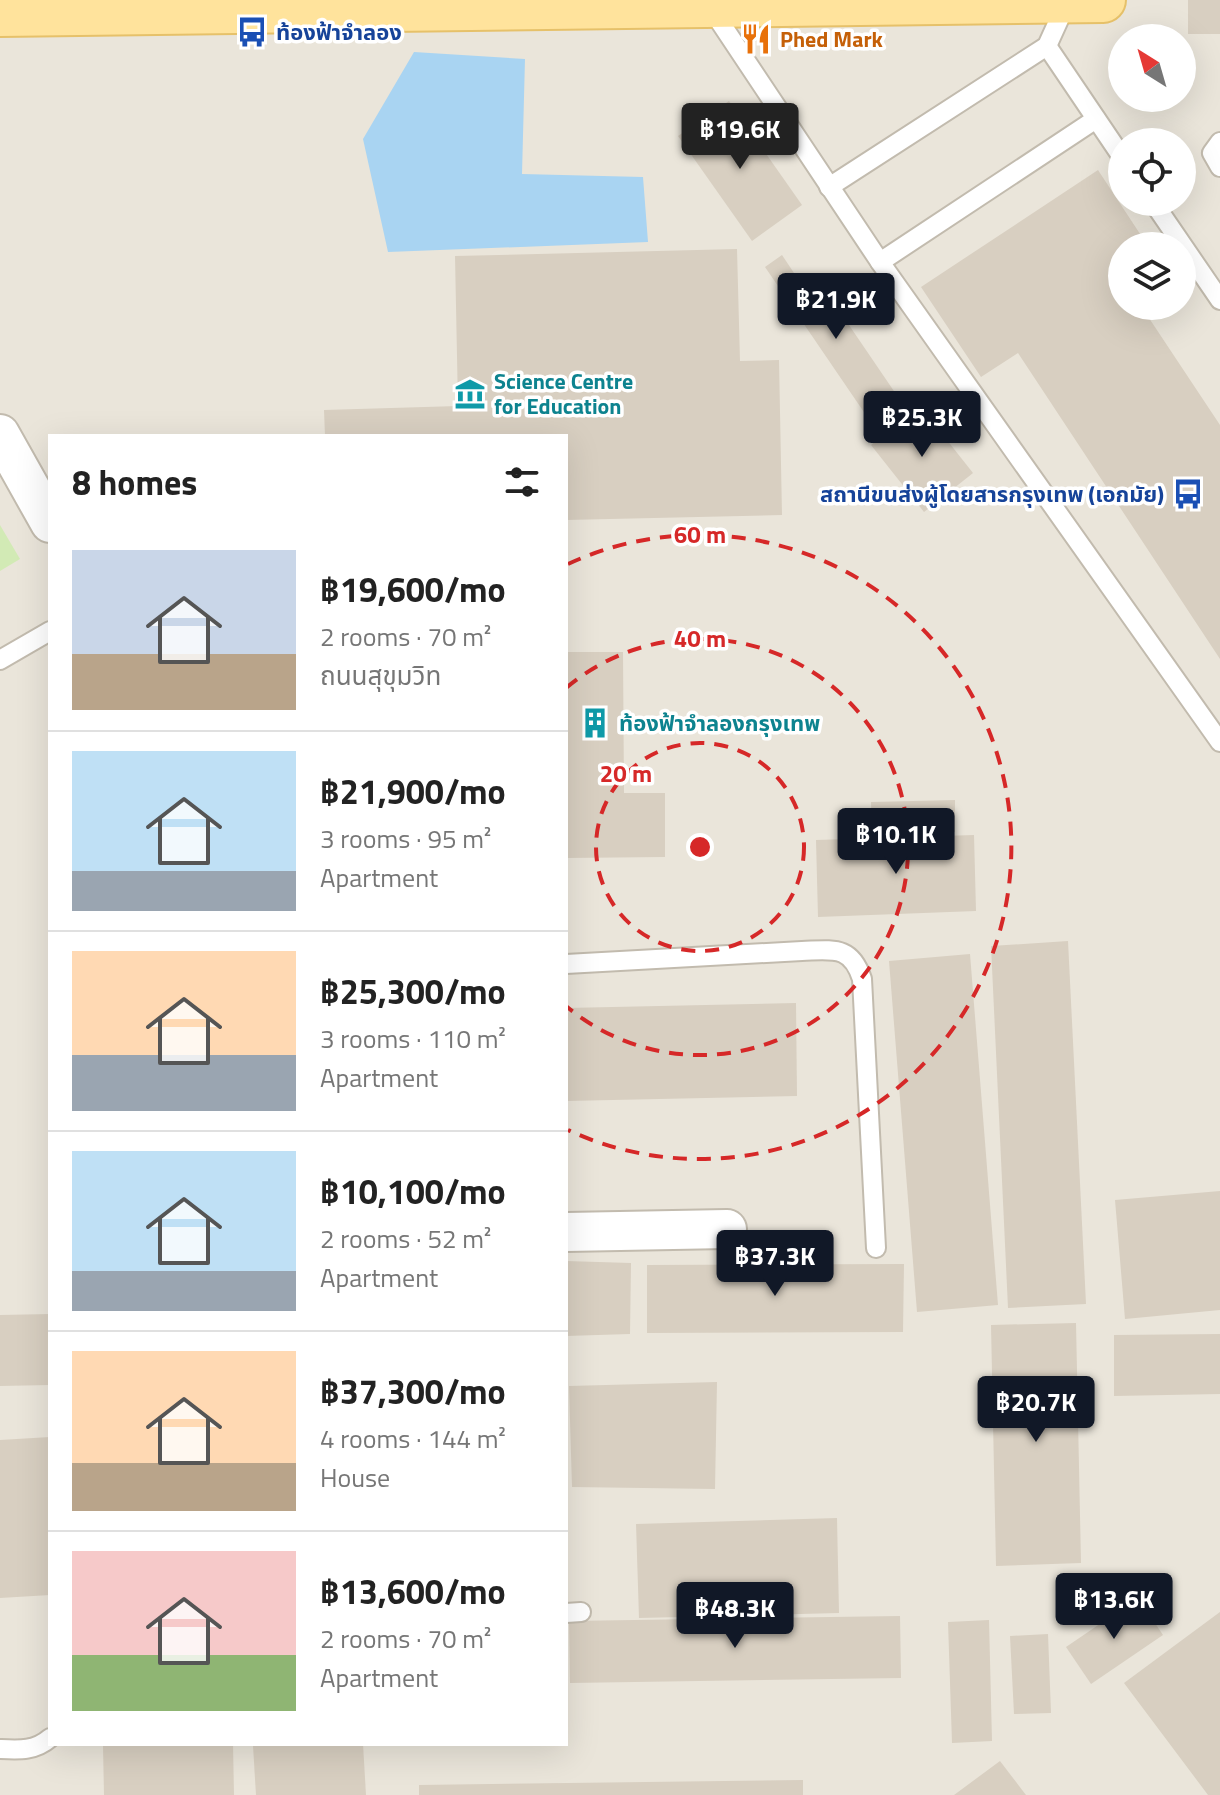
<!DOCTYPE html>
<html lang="en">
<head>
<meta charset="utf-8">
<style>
	:root { --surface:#fff; --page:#f2f2f2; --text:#222; --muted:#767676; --line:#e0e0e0; --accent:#111827 }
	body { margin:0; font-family:"Titillium Web","Noto Sans Thai",sans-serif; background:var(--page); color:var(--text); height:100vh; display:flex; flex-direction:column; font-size:30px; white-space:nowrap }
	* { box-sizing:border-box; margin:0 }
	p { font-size:26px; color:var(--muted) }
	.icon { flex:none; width:44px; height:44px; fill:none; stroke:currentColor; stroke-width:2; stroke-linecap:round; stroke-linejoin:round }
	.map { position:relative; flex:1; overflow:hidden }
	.drawer { position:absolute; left:48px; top:434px; width:520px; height:1312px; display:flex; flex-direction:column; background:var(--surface); border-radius:0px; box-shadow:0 8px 32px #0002 }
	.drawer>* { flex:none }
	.needle { width:52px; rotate:323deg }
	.controls { position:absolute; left:1108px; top:24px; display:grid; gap:16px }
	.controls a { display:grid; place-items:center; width:88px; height:88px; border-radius:50%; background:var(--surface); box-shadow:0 8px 32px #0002; font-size:40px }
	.price { position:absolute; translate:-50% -68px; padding:0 18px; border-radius:8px; background:var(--accent); color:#fff; font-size:26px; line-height:52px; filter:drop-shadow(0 2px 4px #0008) }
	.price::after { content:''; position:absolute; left:50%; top:48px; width:24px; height:18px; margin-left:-12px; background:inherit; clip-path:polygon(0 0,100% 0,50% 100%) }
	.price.current { background:#222; color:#fff }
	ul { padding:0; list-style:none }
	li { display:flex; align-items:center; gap:24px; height:200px; padding:0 24px }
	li+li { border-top:2px solid var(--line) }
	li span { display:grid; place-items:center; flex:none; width:224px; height:160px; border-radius:0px; color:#555 }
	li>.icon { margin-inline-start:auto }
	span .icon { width:96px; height:96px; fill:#fffc; stroke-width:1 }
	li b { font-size:34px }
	h2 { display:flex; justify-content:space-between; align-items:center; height:96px; padding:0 24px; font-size:34px }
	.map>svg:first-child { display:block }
</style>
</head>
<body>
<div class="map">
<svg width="1220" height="1795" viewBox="0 0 1220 1795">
	<rect width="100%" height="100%" fill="#f6f3ec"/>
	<path fill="#eae5da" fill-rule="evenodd" d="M0 0H1220V1795H0ZM1122 38H1182V98H1122ZM1122 142H1182V202H1122ZM1122 246H1182V306H1122ZM50 436H566V1744H50Z"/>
	<path fill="#d2eab5" d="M0 525 20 559 0 571Z"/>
	<path fill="#a9d4f2" d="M414 52 525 59 522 174 643 177 648 242 388 252 363 139Z"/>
	<g fill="#d8cfc1">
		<rect x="1188" y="0" width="32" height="34"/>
		<path d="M729 101 802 205 752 241 678 136Z"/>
		<path d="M1098 170 1148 246H1122V306H1141L1220 425V659L1018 353 981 377 921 287Z"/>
		<path d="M737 249 740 361 779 360 782 515 566 520V436H325L324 410 458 406 455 256Z"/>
		<path d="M782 255 806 291 819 281 900 400 870 421 765 267Z"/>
		<path d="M920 406 973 473 924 512 871 445Z"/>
		<path d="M566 652H623L624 793H665V857L566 858Z"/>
		<path d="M955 800V832L872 834 871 802Z"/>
		<path d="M974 835 976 911 818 917 816 840Z"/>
		<path d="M1068 941 1086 1304 1008 1308 991 946Z"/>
		<path d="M970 954 998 1305 917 1312 889 961Z"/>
		<path d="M796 1003 797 1096 566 1101V1008Z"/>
		<path d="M1220 1191V1310L1125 1319 1115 1200Z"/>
		<path d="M566 1261 631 1263 630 1334 566 1336Z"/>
		<path d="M904 1264 903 1332 647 1333V1265Z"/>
		<path d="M50 1314V1385L0 1386V1315Z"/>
		<path d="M1076 1323 1081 1563 996 1566 991 1325Z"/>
		<path d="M1220 1334V1394L1114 1396V1335Z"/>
		<path d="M717 1382 715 1489 572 1487 569 1386Z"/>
		<path d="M50 1437V1595L0 1598V1440Z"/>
		<path d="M837 1518 839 1613 639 1618 636 1524Z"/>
		<path d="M1138 1598 1163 1635 1091 1684 1066 1647Z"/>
		<path d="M1220 1612V1795H1208L1124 1683Z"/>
		<path d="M900 1616 901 1678 570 1683 569 1621Z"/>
		<path d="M989 1620 992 1741 952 1743 948 1622Z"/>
		<path d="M1048 1634 1051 1713 1014 1714 1010 1636Z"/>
		<path d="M132 1744H233L234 1795H104L103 1746Z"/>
		<path d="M284 1744H363L366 1795H256L253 1746Z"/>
		<path d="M1000 1761 1026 1795H954Z"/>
		<path d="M803 1780V1795H419V1785Z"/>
	</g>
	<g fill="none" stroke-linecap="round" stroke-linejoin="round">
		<g stroke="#c2bbae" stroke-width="22">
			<g id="service">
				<path d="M710 7 880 262 1220 742"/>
				<path d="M1047 46 1122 157"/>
				<path d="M1220 142 1212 153 1220 167"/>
				<path d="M829 187 1047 46 1067 2"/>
				<path d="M1153 202 1220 300"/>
				<path d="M880 262 1096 119"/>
				<path d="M0 660 50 631"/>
				<path d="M566 964 802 951C833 950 851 945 862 979L876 1248"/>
				<path d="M566 1613 581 1612"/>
				<path d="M0 1749C20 1750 35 1751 50 1738"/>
			</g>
		</g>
		<g stroke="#c2bbae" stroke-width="42">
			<g id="minor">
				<path d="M0 434 50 523"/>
				<path d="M566 1232 727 1229"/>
			</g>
		</g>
		<g stroke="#e6c16a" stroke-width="48">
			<path id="primary" d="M0 14 1103 0"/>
		</g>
		<use href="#service" stroke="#fff" stroke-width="18"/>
		<use href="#minor" stroke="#fff" stroke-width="38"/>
		<use href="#primary" stroke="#ffe39c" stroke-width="44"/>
	</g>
	<g fill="none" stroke="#d62828" stroke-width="4" stroke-dasharray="14 10">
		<circle cx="700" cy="847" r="104"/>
		<path d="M566 688A208 208 0 1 1 566 1006"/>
		<path d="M568 564A312 312 0 1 1 568 1130"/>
	</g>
	<defs>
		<g id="bus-bare" transform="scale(2.4)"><path d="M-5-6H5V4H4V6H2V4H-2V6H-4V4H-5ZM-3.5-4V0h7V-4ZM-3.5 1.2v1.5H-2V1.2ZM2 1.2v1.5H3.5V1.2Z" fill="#1a4fb4" stroke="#fff" stroke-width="2.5" paint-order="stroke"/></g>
		<g id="restaurant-bare" transform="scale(2.4)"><path d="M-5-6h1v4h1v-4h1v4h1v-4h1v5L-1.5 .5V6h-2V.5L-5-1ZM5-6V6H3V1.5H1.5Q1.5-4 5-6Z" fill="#e8710a" stroke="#fff" stroke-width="2.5" paint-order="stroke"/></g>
		<g id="museum-bare" transform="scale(2.4)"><path d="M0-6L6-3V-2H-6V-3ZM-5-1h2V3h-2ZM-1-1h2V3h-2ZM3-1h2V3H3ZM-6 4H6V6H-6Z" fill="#0f9aa8" stroke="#fff" stroke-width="2.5" paint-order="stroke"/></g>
		<g id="building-bare" transform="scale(2.4)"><path d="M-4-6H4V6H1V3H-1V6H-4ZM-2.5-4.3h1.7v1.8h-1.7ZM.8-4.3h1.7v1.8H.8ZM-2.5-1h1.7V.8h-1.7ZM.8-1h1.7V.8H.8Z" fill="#0f9aa8" stroke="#fff" stroke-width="2.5" paint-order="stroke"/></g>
	</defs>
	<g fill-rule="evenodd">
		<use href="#bus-bare" x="252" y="32"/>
		<use href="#restaurant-bare" x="756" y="39"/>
		<use href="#museum-bare" x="470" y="394"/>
		<use href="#bus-bare" x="1188" y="494"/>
		<use href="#building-bare" x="595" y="723"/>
	</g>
	<g text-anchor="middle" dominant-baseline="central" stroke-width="7" stroke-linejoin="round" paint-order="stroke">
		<g font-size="22" font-weight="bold" fill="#164399" stroke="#fff" text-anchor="start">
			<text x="276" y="32">ท้องฟ้าจำลอง</text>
			<text x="1164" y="494" text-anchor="end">สถานีขนส่งผู้โดยสารกรุงเทพ (เอกมัย)</text>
		</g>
		<g font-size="22" font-weight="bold" fill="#c56008" stroke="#fff" text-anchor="start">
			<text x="780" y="39">Phed Mark</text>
		</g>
		<g font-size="22" font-weight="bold" fill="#0d838f" stroke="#fff" text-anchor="start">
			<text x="494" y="381">Science Centre<tspan x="494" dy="25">for Education</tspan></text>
			<text x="619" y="723">ท้องฟ้าจำลองกรุงเทพ</text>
		</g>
	</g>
	<circle cx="700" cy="847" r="12" fill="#d62828" stroke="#fff" stroke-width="4"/>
	<g font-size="24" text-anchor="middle" font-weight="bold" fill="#d62828" stroke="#fff" stroke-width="7" stroke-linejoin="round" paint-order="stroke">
		<text x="700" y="543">60 m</text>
		<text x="700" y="647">40 m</text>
		<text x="626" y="782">20 m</text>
	</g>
</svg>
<div class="controls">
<a><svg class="needle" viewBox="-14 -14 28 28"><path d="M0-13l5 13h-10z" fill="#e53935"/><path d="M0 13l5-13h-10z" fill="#767676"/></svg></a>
<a><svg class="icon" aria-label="locate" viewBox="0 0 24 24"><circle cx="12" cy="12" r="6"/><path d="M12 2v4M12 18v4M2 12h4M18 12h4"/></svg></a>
<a><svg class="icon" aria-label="layers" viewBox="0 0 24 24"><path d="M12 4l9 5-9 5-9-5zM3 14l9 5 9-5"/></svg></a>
</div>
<b class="price current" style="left:740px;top:171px">฿19.6K</b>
<b class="price" style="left:836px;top:341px">฿21.9K</b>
<b class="price" style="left:922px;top:459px">฿25.3K</b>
<b class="price" style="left:896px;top:876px">฿10.1K</b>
<b class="price" style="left:775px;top:1298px">฿37.3K</b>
<b class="price" style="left:1036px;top:1444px">฿20.7K</b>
<b class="price" style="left:1114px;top:1641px">฿13.6K</b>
<b class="price" style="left:735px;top:1650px">฿48.3K</b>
<section class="drawer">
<h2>8 homes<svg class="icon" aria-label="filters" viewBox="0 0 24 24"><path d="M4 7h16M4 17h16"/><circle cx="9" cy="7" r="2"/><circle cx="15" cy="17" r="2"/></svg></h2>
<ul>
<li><span style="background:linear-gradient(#c9d6e8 65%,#b9a48a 0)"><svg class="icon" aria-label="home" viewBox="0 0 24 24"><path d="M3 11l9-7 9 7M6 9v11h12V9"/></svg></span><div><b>฿19,600/mo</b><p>2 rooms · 70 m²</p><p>ถนนสุขุมวิท</p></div></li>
<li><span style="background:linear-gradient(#bfe0f5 75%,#9aa5b1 0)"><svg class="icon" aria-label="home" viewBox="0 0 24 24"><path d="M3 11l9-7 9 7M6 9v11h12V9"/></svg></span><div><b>฿21,900/mo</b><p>3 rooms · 95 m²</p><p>Apartment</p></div></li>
<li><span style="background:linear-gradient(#ffd9b3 65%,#9aa5b1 0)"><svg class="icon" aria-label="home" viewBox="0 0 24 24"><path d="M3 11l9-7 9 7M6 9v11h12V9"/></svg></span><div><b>฿25,300/mo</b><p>3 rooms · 110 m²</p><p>Apartment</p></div></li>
<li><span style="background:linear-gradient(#bfe0f5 75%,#9aa5b1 0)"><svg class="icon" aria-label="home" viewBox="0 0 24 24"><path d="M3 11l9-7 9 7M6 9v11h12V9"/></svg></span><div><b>฿10,100/mo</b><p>2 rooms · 52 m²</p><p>Apartment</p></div></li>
<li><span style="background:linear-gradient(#ffd9b3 70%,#b9a48a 0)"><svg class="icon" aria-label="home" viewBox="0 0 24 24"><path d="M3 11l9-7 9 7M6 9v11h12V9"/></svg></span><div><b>฿37,300/mo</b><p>4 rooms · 144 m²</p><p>House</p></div></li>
<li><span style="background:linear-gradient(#f6c9c9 65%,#8fb573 0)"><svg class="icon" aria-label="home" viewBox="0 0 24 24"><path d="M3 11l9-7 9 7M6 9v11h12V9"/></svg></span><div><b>฿13,600/mo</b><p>2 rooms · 70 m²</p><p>Apartment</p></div></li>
</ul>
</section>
</div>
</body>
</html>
